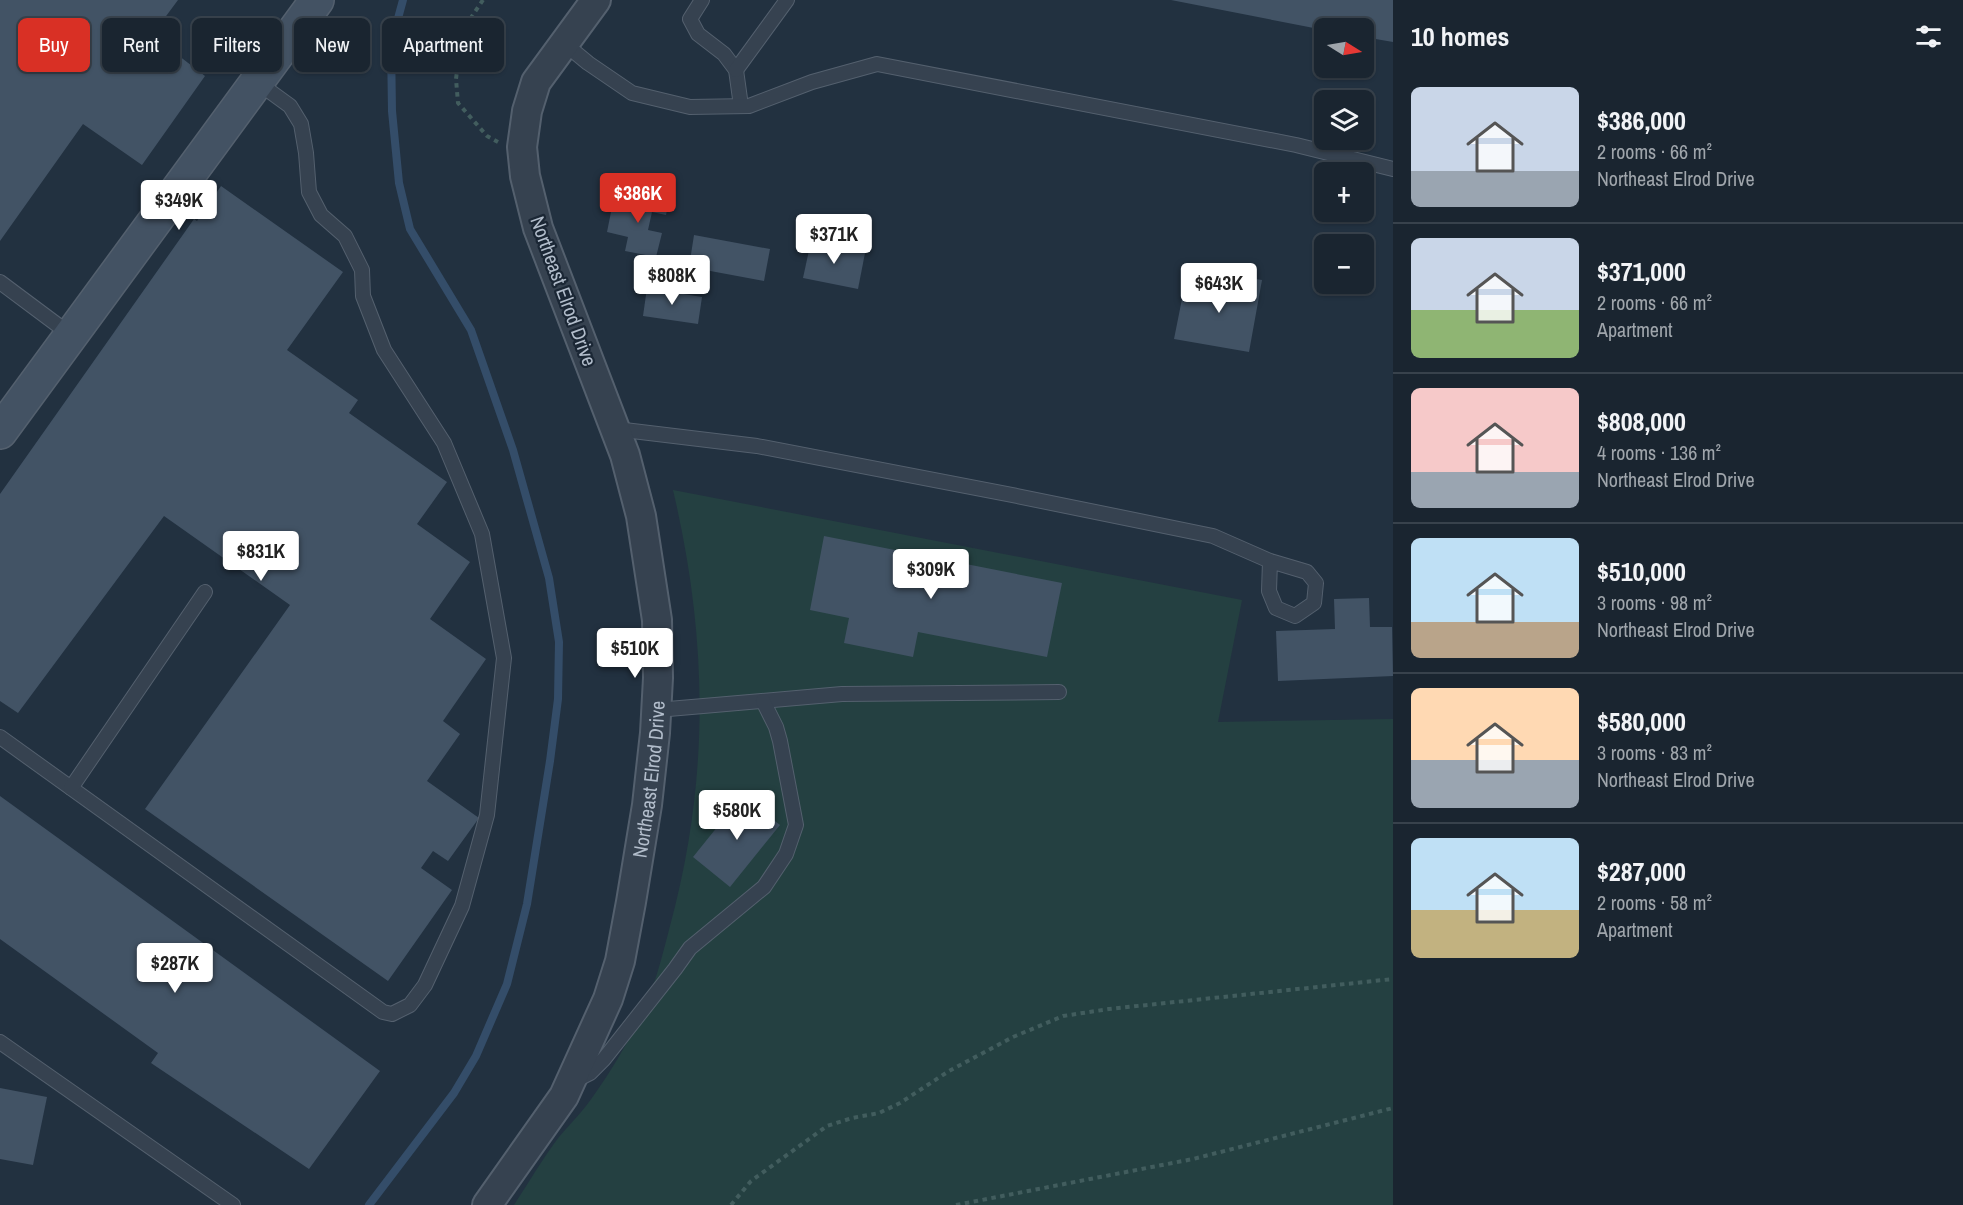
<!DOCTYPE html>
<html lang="en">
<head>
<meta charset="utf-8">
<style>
	:root { --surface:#1a2530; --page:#27313c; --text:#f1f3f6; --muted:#9fa5ab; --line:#38424c; --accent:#d93025 }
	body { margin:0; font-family:"Archivo Narrow",sans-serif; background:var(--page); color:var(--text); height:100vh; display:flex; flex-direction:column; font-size:22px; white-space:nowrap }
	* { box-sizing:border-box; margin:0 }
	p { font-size:20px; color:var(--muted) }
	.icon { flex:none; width:33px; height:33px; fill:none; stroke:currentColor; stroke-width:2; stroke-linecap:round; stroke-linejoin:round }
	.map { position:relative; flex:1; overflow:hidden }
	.sheet { display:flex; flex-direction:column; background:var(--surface); width:570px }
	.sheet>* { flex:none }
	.hud { position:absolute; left:18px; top:18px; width:570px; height:54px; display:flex; gap:12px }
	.needle { width:39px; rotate:101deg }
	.fabs { position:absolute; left:1314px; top:18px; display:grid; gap:12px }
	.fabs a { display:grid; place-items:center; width:60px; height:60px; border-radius:9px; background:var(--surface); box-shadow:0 2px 4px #0004,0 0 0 2px var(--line); font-size:30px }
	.price { position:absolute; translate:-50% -51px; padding:0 14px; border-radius:6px; background:#fff; color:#222; font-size:20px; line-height:39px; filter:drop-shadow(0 2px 3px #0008) }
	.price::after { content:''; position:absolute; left:50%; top:36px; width:18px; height:14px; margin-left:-9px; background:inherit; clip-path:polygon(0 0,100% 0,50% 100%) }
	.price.selected { background:var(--accent); color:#fff }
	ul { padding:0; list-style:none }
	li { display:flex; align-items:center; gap:18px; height:150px; padding:0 18px }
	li+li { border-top:2px solid var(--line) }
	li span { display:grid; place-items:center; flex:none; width:168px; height:120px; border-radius:9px; color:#555 }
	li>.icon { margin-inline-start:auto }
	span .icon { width:72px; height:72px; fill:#fffc; stroke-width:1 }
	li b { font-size:26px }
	h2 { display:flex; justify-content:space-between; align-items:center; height:72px; padding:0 18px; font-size:26px }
	.tag { padding:0 21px; border-radius:9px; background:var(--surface); box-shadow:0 2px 4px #0004,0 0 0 2px var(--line); font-size:21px; line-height:54px }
	.tag.selected { background:var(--accent); color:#fff }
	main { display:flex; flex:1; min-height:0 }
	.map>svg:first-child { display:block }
</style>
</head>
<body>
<main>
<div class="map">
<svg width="1393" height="1205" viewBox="0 0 1393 1205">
	<rect width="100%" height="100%" fill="#223140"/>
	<path fill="#244041" d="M673 490 1242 600 1218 722 1393 719V1205H514C529 1182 543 1158 559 1137 571 1123 584 1110 594 1095 610 1073 624 1048 637 1025 652 997 662 957 670 926 710 778 708 639 673 490Z"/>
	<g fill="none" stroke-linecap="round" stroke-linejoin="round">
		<path stroke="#344d69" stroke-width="8" d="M369 1205 454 1093 476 1056 507 984 527 904 550 761 558 699 559 642 549 578 513 450 471 330 410 229 399 183 392 111 391 44 403 0"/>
	</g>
	<g fill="#425365">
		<path d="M0 0H178L152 35 205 76 142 165 83 124 0 241Z"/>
		<path d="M1171 0H1393V42L1364 37V28L1324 30Z"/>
		<path d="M221 186 343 272 287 350 358 400 349 413 447 482 417 524 470 562 430 619 486 659 443 721 460 734 427 781 479 818 448 861 433 851 421 868 452 890 388 981 145 809 290 605 164 516 18 713 0 701V494L194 219 197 221Z"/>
		<path d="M641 194 669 200 666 215 652 212 648 230 662 233 656 257 625 251 628 237 607 232 613 202 639 207Z"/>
		<path d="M694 235 770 249 764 281 689 267Z"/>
		<path d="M811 241 865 253 858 289 803 278Z"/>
		<path d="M1239 276 1262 280 1249 352 1174 339 1184 289 1191 290 1193 278 1237 286Z"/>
		<path d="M647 288 702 297 698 324 643 316Z"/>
		<path d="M824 536 1062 583 1047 657 918 632 913 657 844 643 849 618 810 610Z"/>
		<path d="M1369 598 1370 627H1392L1393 676 1278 681 1276 631 1335 629 1334 599Z"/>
		<path d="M743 795 780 825 730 887 693 857Z"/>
		<path d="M0 796 380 1071 309 1169 151 1063 158 1053 0 939Z"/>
		<path d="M0 1088 47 1097 33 1165 0 1159Z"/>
	</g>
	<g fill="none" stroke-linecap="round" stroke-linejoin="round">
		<g stroke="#54606e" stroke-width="16">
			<g id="lane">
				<path d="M702 0 690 19 698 34 724 54 736 70 741 106"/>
				<path d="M565 44 588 63 632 93 690 107 749 106 812 82 877 64 1296 145 1393 169"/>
				<path d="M736 70 787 0"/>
				<path d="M0 282 71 335"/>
				<path d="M616 429 757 446 1017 496 1213 536 1270 561 1307 572 1316 583 1314 603 1295 616 1276 608 1269 591 1270 561"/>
				<path d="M657 710 842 694 1059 692"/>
				<path d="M0 737 383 1012 392 1014 410 1005 425 985 462 906 487 815 504 658 482 534 444 443 384 350 363 296 362 270 345 236 321 215 309 192 306 153 301 124 290 106 257 82"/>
				<path d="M71 788 205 592"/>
				<path d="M0 1042 233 1205"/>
				<path d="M574 1081 590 1073 604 1059 675 969 690 948 764 887 786 854 796 825 780 741 776 727 763 701"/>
			</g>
		</g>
		<g stroke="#54606e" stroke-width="32">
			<g id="street">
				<path id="s1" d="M487 1205 564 1096 608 999 620 961 631 902 647 805 655 733 658 678 657 620 641 516 625 455 538 228 525 176 522 147 527 111 536 82 596 0"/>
			</g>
		</g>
		<g stroke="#54606e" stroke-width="36">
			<path id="secondary" d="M0 432 317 0"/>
		</g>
		<g stroke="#425d5e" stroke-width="4" stroke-dasharray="4.5 4.5" stroke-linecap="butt">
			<path d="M483 0 462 31 456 79 458 103 487 136 498 142"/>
			<path d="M731 1205 751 1181 827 1126 852 1118 879 1113 900 1103 949 1071 1013 1037 1063 1016 1109 1009 1393 979"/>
			<path d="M956 1205 1193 1159 1393 1108"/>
		</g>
		<use href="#lane" stroke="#364250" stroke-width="14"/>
		<use href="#street" stroke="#364250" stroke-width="28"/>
		<use href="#secondary" stroke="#435263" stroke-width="33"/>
	</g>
	<g text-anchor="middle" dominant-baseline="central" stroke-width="4.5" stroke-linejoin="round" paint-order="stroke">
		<g font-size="20" fill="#b2bdcb" stroke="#1b2735">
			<text transform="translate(564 291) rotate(70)">Northeast Elrod Drive</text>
			<text stroke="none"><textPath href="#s1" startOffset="464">Northeast Elrod Drive</textPath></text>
		</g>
	</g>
</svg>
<div class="fabs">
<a><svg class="needle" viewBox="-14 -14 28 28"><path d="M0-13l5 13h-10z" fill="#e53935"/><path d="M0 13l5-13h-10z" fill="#9fa5ab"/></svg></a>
<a><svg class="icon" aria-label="layers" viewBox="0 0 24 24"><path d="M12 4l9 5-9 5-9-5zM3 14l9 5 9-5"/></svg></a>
<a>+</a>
<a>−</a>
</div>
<b class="price selected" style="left:638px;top:224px">$386K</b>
<b class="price" style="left:179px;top:231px">$349K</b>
<b class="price" style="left:834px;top:265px">$371K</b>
<b class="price" style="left:672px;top:306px">$808K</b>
<b class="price" style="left:1219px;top:314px">$643K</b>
<b class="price" style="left:261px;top:582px">$831K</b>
<b class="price" style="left:931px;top:600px">$309K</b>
<b class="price" style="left:635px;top:679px">$510K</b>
<b class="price" style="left:737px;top:841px">$580K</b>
<b class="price" style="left:175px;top:994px">$287K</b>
<div class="hud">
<a class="tag selected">Buy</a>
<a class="tag">Rent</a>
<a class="tag">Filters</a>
<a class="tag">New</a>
<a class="tag">Apartment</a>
</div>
</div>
<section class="sheet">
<h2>10 homes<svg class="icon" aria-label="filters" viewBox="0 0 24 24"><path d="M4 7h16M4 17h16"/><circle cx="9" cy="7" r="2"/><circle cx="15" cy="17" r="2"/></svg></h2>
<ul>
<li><span style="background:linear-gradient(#c9d6e8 70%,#9aa5b1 0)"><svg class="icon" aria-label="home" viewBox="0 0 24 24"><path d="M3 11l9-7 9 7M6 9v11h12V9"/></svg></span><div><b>$386,000</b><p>2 rooms · 66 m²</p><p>Northeast Elrod Drive</p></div></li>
<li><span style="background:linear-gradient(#c9d6e8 60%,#8fb573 0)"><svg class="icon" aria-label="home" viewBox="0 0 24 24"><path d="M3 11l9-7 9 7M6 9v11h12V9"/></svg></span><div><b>$371,000</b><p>2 rooms · 66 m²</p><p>Apartment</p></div></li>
<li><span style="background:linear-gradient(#f6c9c9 70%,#9aa5b1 0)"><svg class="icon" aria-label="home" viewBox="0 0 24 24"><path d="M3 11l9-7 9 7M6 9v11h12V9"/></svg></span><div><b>$808,000</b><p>4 rooms · 136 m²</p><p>Northeast Elrod Drive</p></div></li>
<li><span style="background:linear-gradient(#bfe0f5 70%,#b9a48a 0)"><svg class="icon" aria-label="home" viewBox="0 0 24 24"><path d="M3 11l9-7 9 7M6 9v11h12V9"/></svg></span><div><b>$510,000</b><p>3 rooms · 98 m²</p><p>Northeast Elrod Drive</p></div></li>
<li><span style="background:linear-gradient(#ffd9b3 60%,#9aa5b1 0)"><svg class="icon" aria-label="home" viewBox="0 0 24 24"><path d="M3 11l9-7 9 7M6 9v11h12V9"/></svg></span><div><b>$580,000</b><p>3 rooms · 83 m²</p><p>Northeast Elrod Drive</p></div></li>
<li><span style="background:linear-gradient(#bfe0f5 60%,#c2b280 0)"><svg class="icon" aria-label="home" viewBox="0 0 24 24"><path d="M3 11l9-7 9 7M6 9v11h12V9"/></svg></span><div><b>$287,000</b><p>2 rooms · 58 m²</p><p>Apartment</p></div></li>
</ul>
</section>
</main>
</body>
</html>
